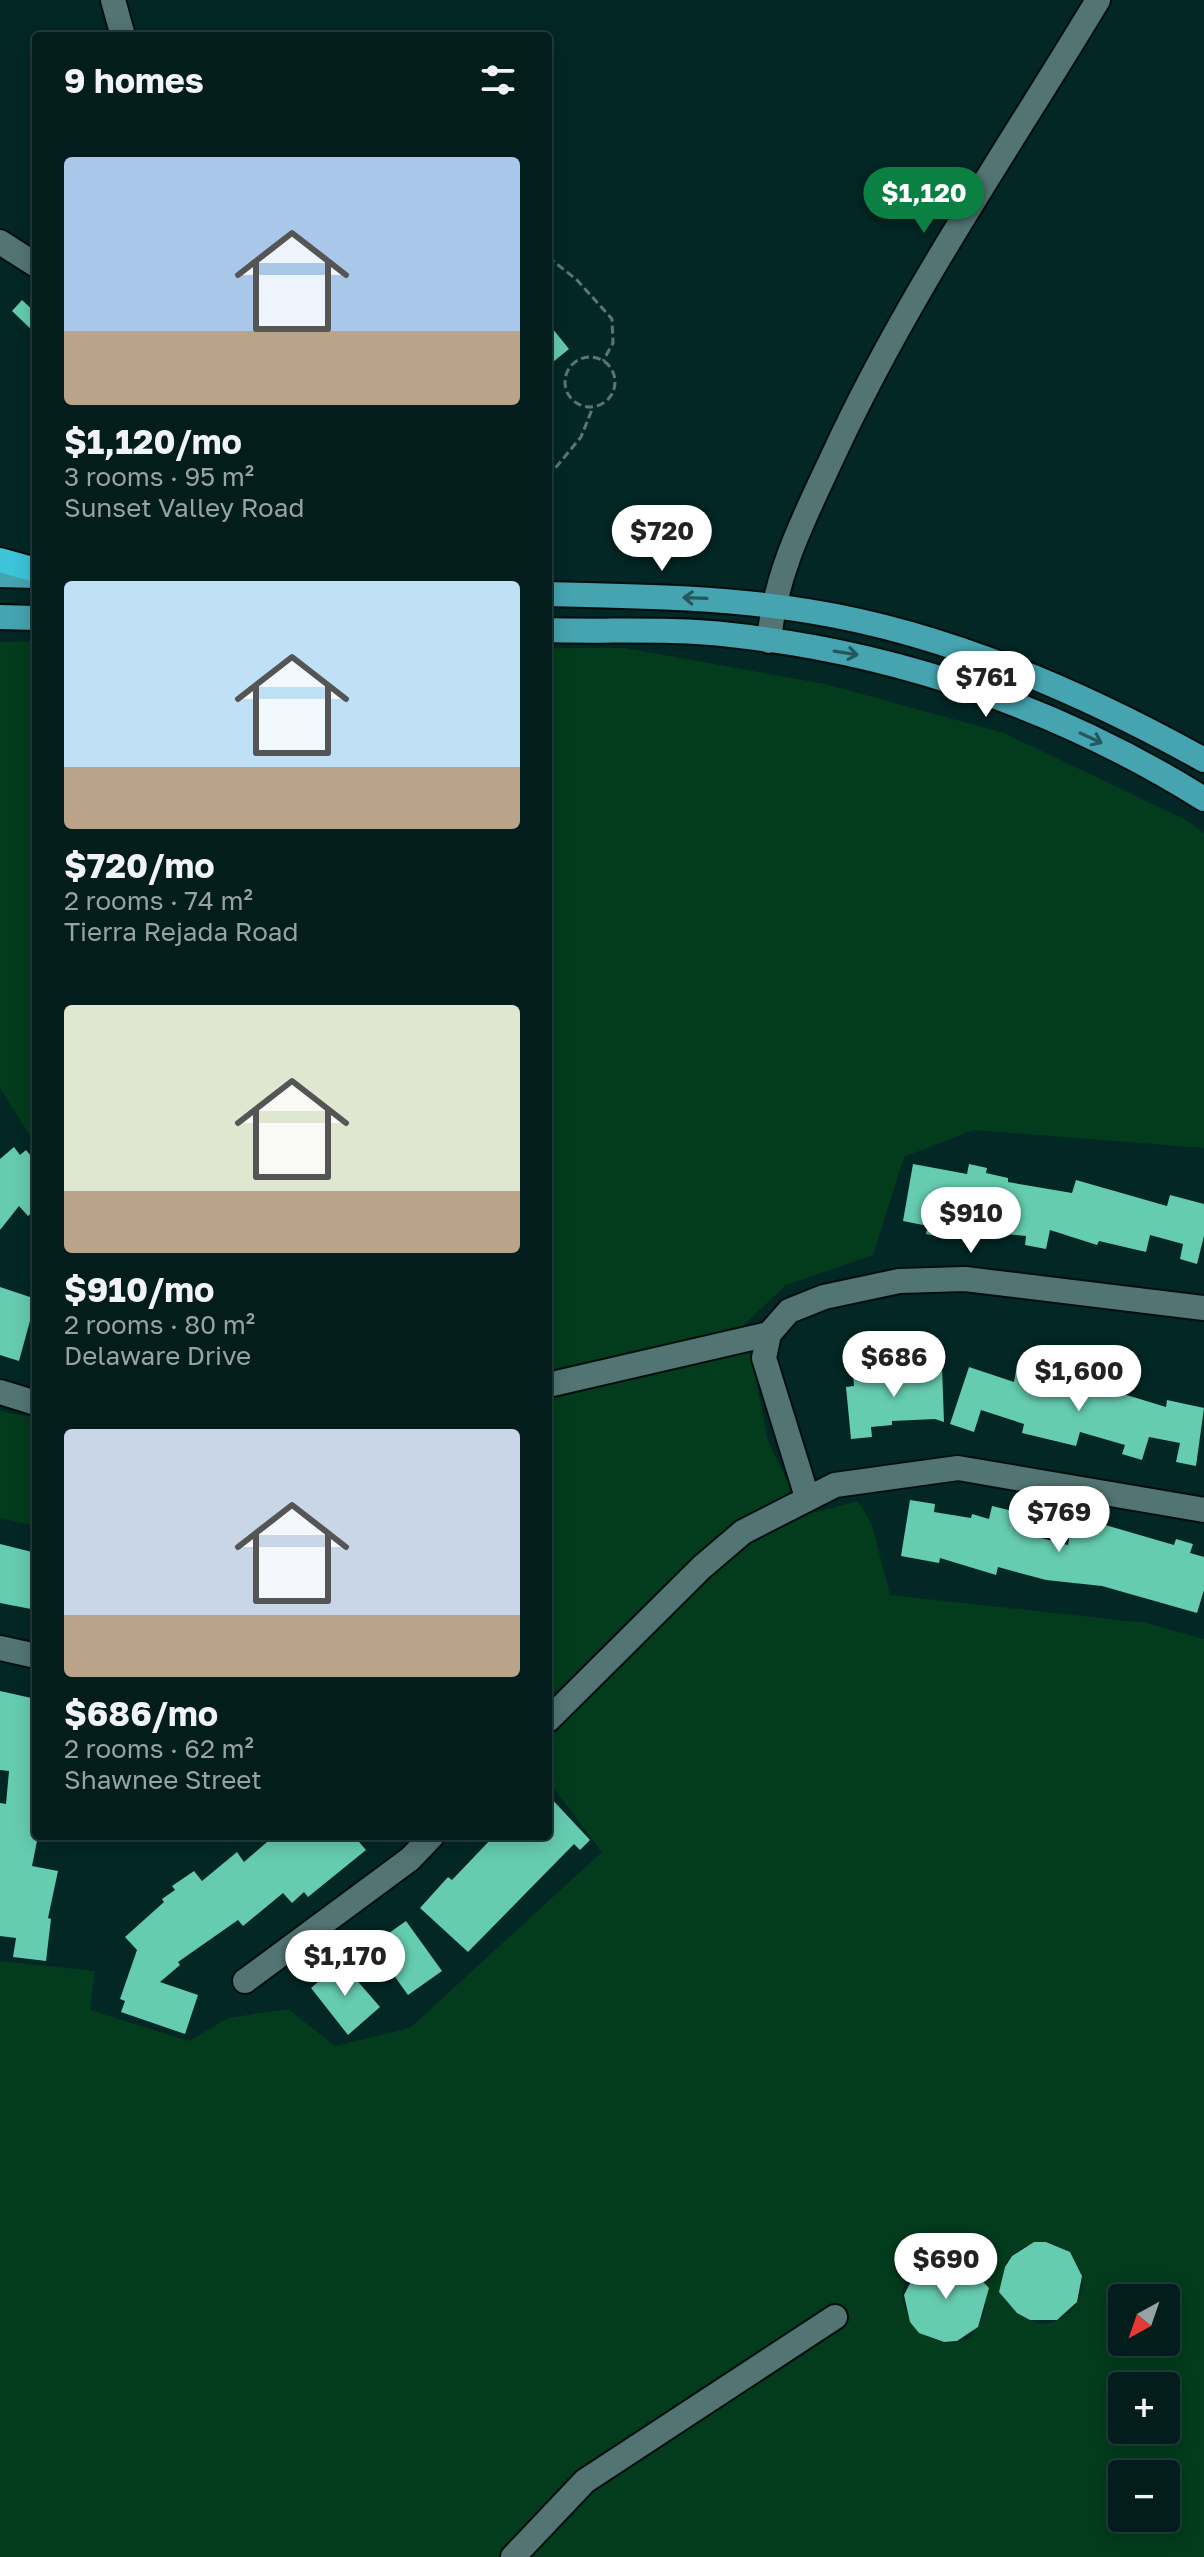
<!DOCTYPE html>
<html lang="en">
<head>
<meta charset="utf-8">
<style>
	:root { --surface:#021d1c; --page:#102a29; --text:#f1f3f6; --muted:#96a2a3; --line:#233b3b; --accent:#0b8043 }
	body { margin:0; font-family:"Golos Text",sans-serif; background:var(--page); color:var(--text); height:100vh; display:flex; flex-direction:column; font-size:30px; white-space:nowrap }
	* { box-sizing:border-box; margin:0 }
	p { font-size:26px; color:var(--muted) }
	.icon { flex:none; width:44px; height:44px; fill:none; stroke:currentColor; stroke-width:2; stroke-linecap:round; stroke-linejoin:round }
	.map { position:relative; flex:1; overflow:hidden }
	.drawer { position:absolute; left:32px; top:32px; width:520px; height:1808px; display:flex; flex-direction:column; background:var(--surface); border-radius:8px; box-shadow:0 4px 20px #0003,0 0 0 2px var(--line) }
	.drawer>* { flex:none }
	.needle { width:52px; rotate:220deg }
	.controls { position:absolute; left:1108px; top:2284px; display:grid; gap:16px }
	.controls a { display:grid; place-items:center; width:72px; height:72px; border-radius:8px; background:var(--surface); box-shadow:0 4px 20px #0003,0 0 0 2px var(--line); font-size:40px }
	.price { position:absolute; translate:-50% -68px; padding:0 18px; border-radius:28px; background:#fff; color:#222; font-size:26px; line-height:52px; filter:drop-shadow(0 2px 4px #0008) }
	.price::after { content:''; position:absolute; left:50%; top:48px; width:24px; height:18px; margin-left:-12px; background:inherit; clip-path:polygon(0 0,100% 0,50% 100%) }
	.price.selected { background:var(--accent); color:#fff }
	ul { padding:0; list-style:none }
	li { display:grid; align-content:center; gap:16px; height:424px; padding:0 32px }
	li span { display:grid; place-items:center; height:248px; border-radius:8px; color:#555 }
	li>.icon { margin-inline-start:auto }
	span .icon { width:144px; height:144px; fill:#fffc; stroke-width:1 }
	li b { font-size:34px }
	h2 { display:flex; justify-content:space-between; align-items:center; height:96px; padding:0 32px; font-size:34px }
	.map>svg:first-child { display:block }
</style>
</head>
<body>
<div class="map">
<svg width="1204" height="2557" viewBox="0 0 1204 2557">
	<rect width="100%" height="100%" fill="#022725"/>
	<g fill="#033c1c" fill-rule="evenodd">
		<path d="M0 642H36V1145L0 1088Z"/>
		<path d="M548 648H625L825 684 1004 733 1186 820 1204 833V1148L973 1130 904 1157 873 1255 786 1285 745 1324 768 1441 804 1515 858 1501 872 1525 890 1595 1146 1623 1204 1639V2557H0V1961L95 1971 90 2010 189 2041 228 2018 288 2009 335 2046 410 2028 602 1852 548 1781ZM1047 2242C1075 2249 1095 2280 1074 2307 1026 2366 956 2248 1047 2242ZM943 2260C970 2263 994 2284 984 2314 957 2396 843 2282 943 2260ZM1122 2298H1166V2342H1122ZM1122 2386H1166V2430H1122ZM1122 2474H1166V2518H1122Z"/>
		<path d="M0 1411 36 1418V1526L0 1518Z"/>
	</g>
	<g fill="#66ccaf">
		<path d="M22 300 36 313V334L12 311Z"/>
		<path d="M548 323 569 349 548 366Z"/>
		<path d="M14 1147 20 1155 26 1150 36 1162V1209L28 1216 19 1206 0 1230V1159Z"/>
		<path d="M913 1164 967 1174 969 1164 987 1168 986 1173 1008 1178V1182L1072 1193 1076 1180 1167 1206 1170 1195 1204 1204V1236L1197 1264 1180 1259 1183 1244 1150 1235 1146 1252 1099 1241 1097 1245 1050 1230 1046 1249 1025 1245 1026 1236 979 1231 982 1214 950 1208 944 1237 926 1234 928 1226 903 1221Z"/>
		<path d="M0 1287 36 1299 19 1361 0 1355Z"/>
		<path d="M942 1367 944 1422 935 1419 892 1421V1425L871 1427 872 1437 851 1439 846 1387 854 1386 853 1373Z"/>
		<path d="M969 1367 1014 1382 1016 1371 1119 1396 1120 1393 1166 1407 1167 1400 1204 1408 1196 1466 1176 1462 1180 1443 1149 1437 1142 1460 1122 1454 1125 1445 1080 1432 1076 1446 1022 1433 1024 1424 981 1410 974 1432 950 1424Z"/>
		<path d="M910 1500 935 1504 934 1512 971 1518 972 1514 989 1519 992 1506 1042 1518 1037 1537 1068 1545 1071 1528 1093 1532 1095 1522 1174 1545 1176 1539 1193 1544 1190 1553 1204 1557V1590L1197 1613 1102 1586 1046 1580 998 1567 996 1575 940 1558 939 1563 901 1556Z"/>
		<path d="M0 1544 36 1553V1610L0 1603Z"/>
		<path d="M0 1691 36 1699 38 1836 32 1866 58 1871 48 1918 51 1919 46 1961 13 1957 16 1938 0 1936V1803L6 1804 9 1771 0 1770Z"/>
		<path d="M548 1795 590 1840 580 1850 574 1844 468 1952 420 1908 448 1877 452 1880 494 1836H548Z"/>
		<path d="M274 1836H354L366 1850 308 1897 304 1892 292 1903 283 1893 243 1926 238 1920 178 1962 180 1965 160 1982 198 1995 185 2034 121 2012 125 2001 120 1999 137 1950 125 1937 164 1902 162 1899 175 1890 172 1886 194 1871 202 1881 237 1852 244 1862Z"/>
		<path d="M406 1921 442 1971 408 1995 372 1945Z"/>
		<path d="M341 1962 380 2007 348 2035 311 1988Z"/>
		<path d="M1034 2242H1046L1070 2252 1082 2276 1077 2302 1057 2320H1030L1017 2313 999 2292 1005 2267 1012 2256Z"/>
		<path d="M943 2260 970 2268 989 2288 978 2327 957 2341 944 2342 919 2333 910 2322 904 2295 917 2270Z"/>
	</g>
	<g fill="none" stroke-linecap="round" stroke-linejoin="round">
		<g stroke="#000e0e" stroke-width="28">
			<g id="minor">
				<path d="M113 0 123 36"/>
				<path d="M0 242 36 265"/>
				<path d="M769 641C775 574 804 518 832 458 906 297 1007 151 1098 0"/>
				<path d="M769 1334 764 1358 807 1497"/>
				<path d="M548 1385 769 1334 789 1311 824 1297 899 1281 965 1279 1204 1308"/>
				<path d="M0 1392 36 1403"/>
				<path d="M0 1648 36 1656"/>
				<path d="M548 1720 702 1567 743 1532 835 1485 958 1468 1204 1510"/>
				<path d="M245 1981 410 1859 432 1836"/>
				<path d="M513 2557 585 2481 835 2317"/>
			</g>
		</g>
		<g stroke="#000e0e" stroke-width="28">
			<g id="major">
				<path d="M0 575 36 576"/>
				<path d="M548 594C635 596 722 597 808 611 947 633 1082 692 1204 760"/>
				<path d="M0 617 36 618"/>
				<path d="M548 630C608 632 671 628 731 635 899 653 1060 709 1204 799"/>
			</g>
		</g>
		<g stroke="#000e0e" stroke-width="28">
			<path id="highway" d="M0 560 36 570"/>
		</g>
		<g stroke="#587675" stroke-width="3" stroke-dasharray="8 4" stroke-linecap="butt">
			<path d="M548 257 577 280 612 319 613 343 603 361"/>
			<circle cx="590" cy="382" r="25"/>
			<path d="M548 477 581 437 593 407"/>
		</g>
		<use href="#minor" stroke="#527573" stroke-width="24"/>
		<use href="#major" stroke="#45a4b0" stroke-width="24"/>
		<use href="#highway" stroke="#3dc4d9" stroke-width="24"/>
	</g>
	<defs><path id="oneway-shaft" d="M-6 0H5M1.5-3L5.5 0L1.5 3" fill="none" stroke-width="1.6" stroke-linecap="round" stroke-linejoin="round" transform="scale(2)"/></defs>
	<g stroke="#24585e">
		<use href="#oneway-shaft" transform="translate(695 598) rotate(-178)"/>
		<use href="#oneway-shaft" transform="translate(846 653) rotate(9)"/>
		<use href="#oneway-shaft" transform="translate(1091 738) rotate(25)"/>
	</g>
</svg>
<div class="controls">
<a><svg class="needle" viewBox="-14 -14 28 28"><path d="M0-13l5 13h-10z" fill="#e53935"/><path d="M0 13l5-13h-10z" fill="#96a2a3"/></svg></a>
<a>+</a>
<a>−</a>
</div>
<b class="price selected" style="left:924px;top:235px">$1,120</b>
<b class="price" style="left:662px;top:573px">$720</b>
<b class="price" style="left:986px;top:719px">$761</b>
<b class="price" style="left:971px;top:1255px">$910</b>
<b class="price" style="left:894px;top:1399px">$686</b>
<b class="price" style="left:1079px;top:1413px">$1,600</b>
<b class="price" style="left:1059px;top:1554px">$769</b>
<b class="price" style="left:345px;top:1998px">$1,170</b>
<b class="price" style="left:946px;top:2301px">$690</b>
<section class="drawer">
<h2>9 homes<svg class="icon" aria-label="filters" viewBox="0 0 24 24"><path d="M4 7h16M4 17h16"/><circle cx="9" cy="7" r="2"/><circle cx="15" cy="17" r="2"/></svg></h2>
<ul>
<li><span style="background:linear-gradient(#a9c7e8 70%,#b9a48a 0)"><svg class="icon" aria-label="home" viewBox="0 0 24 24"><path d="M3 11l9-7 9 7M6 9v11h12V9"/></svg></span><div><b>$1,120/mo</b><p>3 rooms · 95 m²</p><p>Sunset Valley Road</p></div></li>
<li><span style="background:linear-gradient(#bfe0f5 75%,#b9a48a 0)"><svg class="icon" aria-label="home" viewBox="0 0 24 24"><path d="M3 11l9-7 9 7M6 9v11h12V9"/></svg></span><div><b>$720/mo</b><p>2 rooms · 74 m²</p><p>Tierra Rejada Road</p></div></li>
<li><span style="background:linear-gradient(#dfe7d0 75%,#b9a48a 0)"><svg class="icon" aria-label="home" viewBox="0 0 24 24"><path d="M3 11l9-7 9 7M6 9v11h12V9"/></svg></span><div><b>$910/mo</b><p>2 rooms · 80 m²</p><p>Delaware Drive</p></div></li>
<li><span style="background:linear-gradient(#c9d6e8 75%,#b9a48a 0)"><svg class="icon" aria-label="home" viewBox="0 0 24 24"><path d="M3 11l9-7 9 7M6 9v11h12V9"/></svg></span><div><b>$686/mo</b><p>2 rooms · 62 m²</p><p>Shawnee Street</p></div></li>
</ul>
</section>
</div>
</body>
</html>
